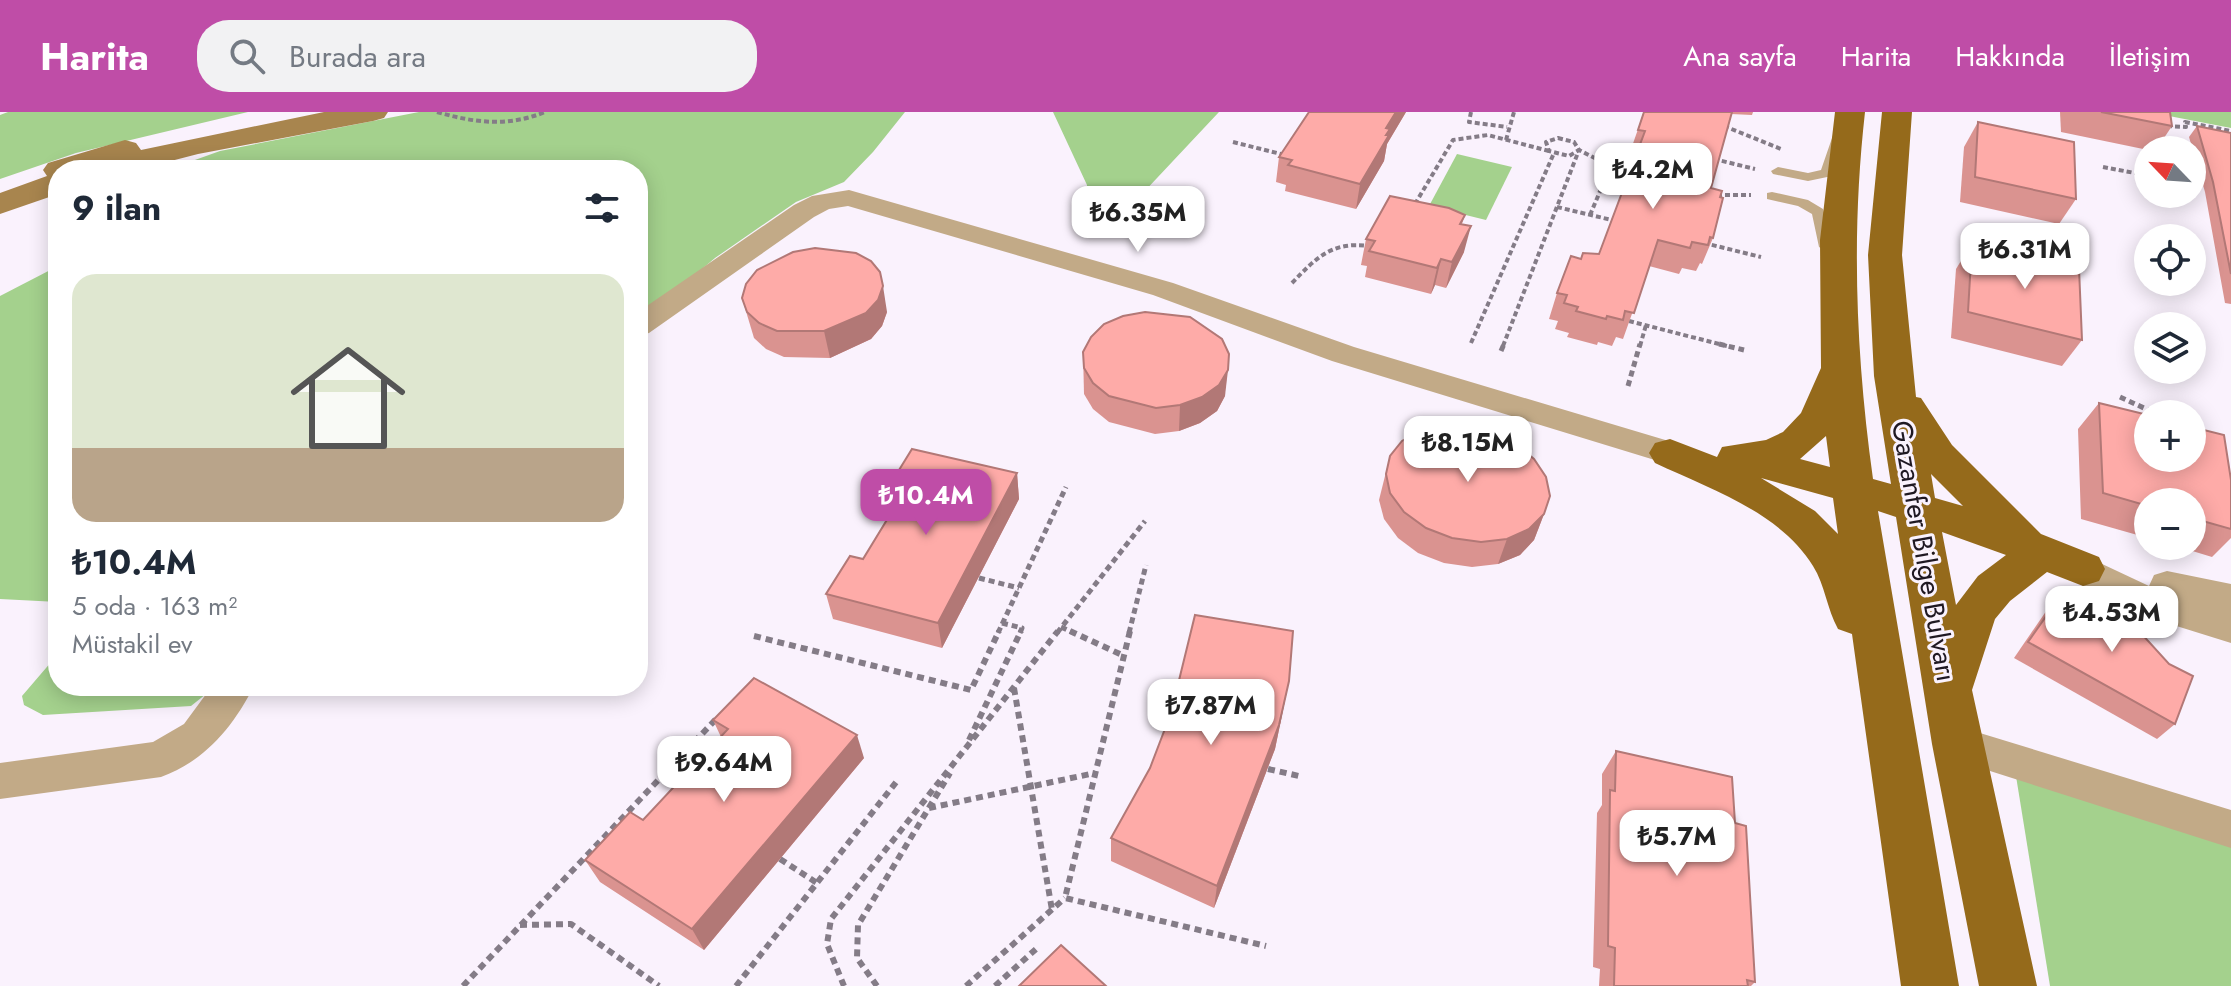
<!DOCTYPE html>
<html lang="tr">
<head>
<meta charset="utf-8">
<style>
	:root { --surface:#fff; --page:#f2f2f3; --text:#1f2937; --muted:#747a83; --line:#e0e1e3; --accent:#bf4da7 }
	body { margin:0; font-family:Jost,sans-serif; background:var(--page); color:var(--text); height:100vh; display:flex; flex-direction:column; font-size:30px; white-space:nowrap }
	* { box-sizing:border-box; margin:0 }
	p { font-size:26px; color:var(--muted) }
	.icon { flex:none; width:44px; height:44px; fill:none; stroke:currentColor; stroke-width:2; stroke-linecap:round; stroke-linejoin:round }
	.map { position:relative; flex:1; overflow:hidden }
	.side { position:absolute; left:48px; top:48px; width:600px; height:536px; display:flex; flex-direction:column; background:var(--surface); border-radius:32px; box-shadow:0 4px 20px #0003 }
	.side>* { flex:none }
	.needle { width:52px; rotate:295deg }
	.controls { position:absolute; left:2134px; top:24px; display:grid; gap:16px }
	.controls a { display:grid; place-items:center; width:72px; height:72px; border-radius:50%; background:var(--surface); box-shadow:0 4px 20px #0003; font-size:40px }
	.price { position:absolute; translate:-50% -68px; padding:0 18px; border-radius:16px; background:#fff; color:#222; font-size:26px; line-height:52px; filter:drop-shadow(0 2px 4px #0008) }
	.price::after { content:''; position:absolute; left:50%; top:48px; width:24px; height:18px; margin-left:-12px; background:inherit; clip-path:polygon(0 0,100% 0,50% 100%) }
	.price.active { background:var(--accent); color:#fff }
	ul { padding:0; list-style:none }
	li { display:grid; align-content:center; gap:16px; height:424px; padding:0 24px }
	li+li { border-top:2px solid var(--line) }
	li span { display:grid; place-items:center; height:248px; border-radius:24px; color:#555 }
	li>.icon { margin-inline-start:auto }
	span .icon { width:144px; height:144px; fill:#fffc; stroke-width:1 }
	li b { font-size:34px }
	h2 { display:flex; justify-content:space-between; align-items:center; height:96px; padding:0 24px; font-size:34px }
	header { display:flex; align-items:center; gap:48px; box-sizing:border-box; height:112px; padding:0 40px; background:var(--accent); color:#fff }
	header strong { font-size:38px }
	nav { display:flex; gap:44px; margin-inline-start:auto; font-size:28px }
	.search { width:560px; height:72px; background:var(--page); display:flex; align-items:center; gap:20px; box-sizing:border-box; padding:0 28px; border-radius:32px; color:var(--muted); font-size:30px }
	.map>svg:first-child { display:block }
</style>
</head>
<body>
<header>
<strong>Harita</strong>
<div class="search"><svg class="icon" aria-label="search" viewBox="0 0 24 24"><circle cx="10" cy="10" r="6"/><path d="M15 15l6 6"/></svg>Burada ara</div>
<nav><a>Ana sayfa</a><a>Harita</a><a>Hakkında</a><a>İletişim</a></nav>
</header>
<div class="map">
<svg width="2231" height="874" viewBox="0 0 2231 874">
	<rect width="100%" height="100%" fill="#faf2fd"/>
	<g fill="#a4d18d">
		<path d="M8 0H248L76 41 0 67V3Z"/>
		<path d="M419 0H905L873 40 844 70 796 90 715 146 638 211V58H167L220 39Z"/>
		<path d="M1053 0H1219L1142 82 1135 97 1138 120 1112 114 1086 95 1087 73Z"/>
		<path d="M2168 0H2231V16L2169 4Z"/>
		<path d="M1457 42 1512 55 1486 108 1429 94Z"/>
		<path d="M58 154V490L0 487V184Z"/>
		<path d="M58 542V574H216L191 594 43 603 24 593 22 584Z"/>
		<path d="M2015 658 2231 726V874H2050Z"/>
	</g>
	<g fill="none" stroke-linecap="round" stroke-linejoin="round">
		<g stroke="#847c87" stroke-width="4" stroke-dasharray="5 3" stroke-linecap="butt">
			<path d="M437 0C475 11 508 15 545 0"/>
			<path d="M1471 0 1469 10 1507 15"/>
			<path d="M1724 14 1781 37"/>
			<path d="M2167 14 2186 15 2185 10 2231 19"/>
			<path d="M1558 26 1574 30 1579 38 1569 44 1549 39 1546 30Z"/>
			<path d="M1506 28 1514 0"/>
			<path d="M1233 30 1285 43"/>
			<path d="M1714 47 1755 57"/>
			<path d="M2103 55 2140 62 2148 60"/>
			<path d="M1717 83H1751"/>
			<path d="M1415 92 1453 28 1488 23 1549 39"/>
			<path d="M1557 95 1616 109"/>
			<path d="M1590 103 1601 77 1622 60 1633 64"/>
			<path d="M1704 131 1761 145"/>
			<path d="M1292 171C1316 146 1332 129 1369 134"/>
			<path d="M1629 209 1727 234"/>
			<path d="M1471 231 1554 41"/>
			<path d="M1503 234 1579 38 1622 60"/>
			<path d="M1640 234 1646 213"/>
		</g>
		<g stroke="#847c87" stroke-width="5" stroke-dasharray="6 4" stroke-linecap="butt">
			<path d="M1719 232 1744 238"/>
			<path d="M1501 239 1504 232"/>
			<path d="M1628 274 1640 232"/>
			<path d="M2120 285 2157 302"/>
			<path d="M979 466 1019 476"/>
			<path d="M1002 511 1022 516 1020 521"/>
			<path d="M1061 515 1074 521"/>
			<path d="M998 521 1066 375"/>
			<path d="M1057 521 1145 409"/>
			<path d="M1129 521 1146 453"/>
		</g>
		<g stroke="#847c87" stroke-width="6" stroke-dasharray="7 5" stroke-linecap="butt">
			<path d="M1070 519 1122 543"/>
			<path d="M1130 519 1065 786 1266 834"/>
			<path d="M754 524 971 578 999 519"/>
			<path d="M1014 576 1052 798"/>
			<path d="M969 628 1021 519"/>
			<path d="M1268 657 1299 664"/>
			<path d="M929 696 1095 661"/>
			<path d="M780 747 817 771"/>
			<path d="M520 813 571 812 659 874"/>
			<path d="M463 874 718 605"/>
			<path d="M736 874 897 669"/>
			<path d="M844 874 827 832 831 807 1058 519"/>
			<path d="M877 874 857 846 858 813 950 661"/>
			<path d="M966 874 1065 786"/>
			<path d="M995 874 1036 837"/>
		</g>
		<g fill="#c2aa87" fill-rule="evenodd">
			<path d="M1841 0H1853L1832 64 1808 69 1773 62 1771 59 1778 55 1808 61 1821 58Z"/>
			<path d="M1772 80 1808 88 1823 97 1833 135 1831 138 1826 139 1819 135 1812 102 1798 94 1767 87V81Z"/>
		</g>
		<g fill="#c2aa87" fill-rule="evenodd">
			<path d="M849 78 1173 171 1354 235 1682 333 1687 341 1682 349 1670 353 1658 349 1332 249 1153 183 848 94 829 97 814 105 649 221 638 224V200L794 93 812 84Z"/>
			<path d="M2083 443 2149 474 2154 463 2167 459 2231 472V531L2138 502 2070 467 2065 457 2070 447Z"/>
			<path d="M212 574H254C233 615 205 649 161 665L0 687V651L153 630 184 612Z"/>
			<path d="M1957 614 2231 698V736L1943 644 1937 632 1943 620Z"/>
		</g>
		<path fill="#a8854e" fill-rule="evenodd" d="M324 0H388L384 6 373 9 198 42 136 58H58V82L0 102V81L47 64 43 58 48 51 125 28 136 31 141 38Z"/>
		<path fill="#956a1b" fill-rule="evenodd" d="M1835 0H1865C1851 124 1856 244 1873 367L1891 372 1874 264 1868 143 1882 0H1912L1902 143 1916 285 1921 286 1952 333 2041 422 2099 445 2105 457 2099 469 2083 474 2047 460 2010 489 1995 507 1972 578 2037 874H1979L1932 632 1896 405 1878 399 1959 874H1901L1852 522 1838 517C1827 497 1825 473 1813 454 1780 400 1710 377 1655 351L1649 341 1655 331 1670 327 1717 345 1722 335 1766 328 1783 320 1801 301 1821 256 1820 128ZM1826 324 1830 355 1800 347ZM1931 362 1963 394 1935 386ZM1761 366 1833 386 1838 422 1815 399ZM1942 420 2006 443 1978 464 1956 493Z"/>
	</g>
	<g fill="#da9390">
		<path d="M1309 0H1406L1387 32 1384 49 1356 97 1285 79 1286 73 1276 70 1279 45Z"/>
		<path d="M1644 0H1753L1752 3 1731 2 1711 76 1713 126 1702 152 1700 151 1696 159 1682 156 1679 162 1649 154 1623 227 1616 225 1612 234 1598 230 1597 233 1567 225 1569 221 1555 217 1558 209 1549 207 1557 181 1581 147 1599 142 1636 44 1629 43Z"/>
		<path d="M2060 0H2170L2172 14 2156 38H2148L2061 20Z"/>
		<path d="M1978 10 2076 87 2059 112 1960 90 1964 35Z"/>
		<path d="M2197 14 2231 21V192L2225 191 2205 80 2189 25Z"/>
		<path d="M1465 103 1462 112 1464 140 1446 176 1435 173 1431 182 1365 165 1367 154 1361 153 1366 127Z"/>
		<path d="M1972 131 2082 228 2062 254 1951 226 1956 157Z"/>
		<path d="M742 186 887 200 882 214 871 227 830 246 784 245 766 237 754 226Z"/>
		<path d="M1083 240 1225 284 1217 299 1200 311 1179 319 1155 322 1109 310 1093 297 1084 282Z"/>
		<path d="M2099 291 2231 368V426L2212 445 2176 434H2192V390H2148V426L2081 407 2078 317Z"/>
		<path d="M1390 344 1544 402 1534 428 1520 443 1498 452 1472 455 1444 451 1418 441 1398 426 1384 407 1379 388Z"/>
		<path d="M1017 361 1019 387 942 536 833 507 826 482 863 447 895 393 891 371Z"/>
		<path d="M2064 479 2175 612 2157 627 2014 546 2049 495Z"/>
		<path d="M1289 569 1275 637 1214 796 1111 749V726Z"/>
		<path d="M713 608 864 646 704 838 600 770 585 748 643 708 721 625Z"/>
		<path d="M1616 639 1735 711 1755 870 1751 874H1599L1600 857 1593 855 1597 701 1602 693V662Z"/>
	</g>
	<g fill="#b27876">
		<path d="M1396 0H1406L1387 32 1384 49 1356 97 1360 72 1386 16Z"/>
		<path d="M1471 114 1464 140 1446 176 1452 150Z"/>
		<path d="M1441 147 1435 173 1431 182 1437 156Z"/>
		<path d="M883 174 887 200 882 214 871 227 830 246 824 219Z"/>
		<path d="M1228 258 1225 284 1217 299 1200 311 1179 319 1180 293Z"/>
		<path d="M1017 361 1019 387 942 536 938 511Z"/>
		<path d="M1544 402 1534 428 1520 443 1498 452 1507 427Z"/>
		<path d="M1289 569 1275 637 1214 796 1217 774Z"/>
		<path d="M857 623 864 646 704 838 692 817Z"/>
	</g>
	<g fill="#feaba8" stroke="#b27876" stroke-width="2">
		<path d="M1309 0H1396L1386 16 1390 17 1386 23H1389L1360 72 1288 53 1292 48 1279 45Z"/>
		<path d="M1644 0H1732L1711 76 1722 79 1720 85 1723 86 1713 126 1710 125 1708 133 1692 130 1690 136 1658 128 1634 201 1625 199 1623 208 1607 204 1606 207 1576 199 1578 195 1564 191 1567 183 1557 181 1571 144 1581 147 1583 141 1599 142 1645 19 1638 18Z"/>
		<path d="M2101 0H2170L2172 14Z"/>
		<path d="M1978 10 2074 30 2076 87 1975 65Z"/>
		<path d="M2197 14 2231 21V162L2213 70Z"/>
		<path d="M1390 84 1449 96 1465 103 1460 112 1471 114 1452 150 1441 147 1437 156 1369 139 1375 129 1366 127Z"/>
		<path d="M1972 131 2079 156 2082 228 1968 200Z"/>
		<path d="M815 136 856 141 871 149 880 160 883 174 878 188 866 201 824 219H777L759 211 747 200 742 186 746 172 757 158 793 140Z"/>
		<path d="M1145 200 1190 205 1222 227 1229 242 1228 258 1219 273 1202 285 1180 293 1156 296 1109 284 1093 271 1084 256 1083 240 1091 225 1104 212 1123 204Z"/>
		<path d="M2099 291 2148 303V346H2192V315L2224 323 2231 368V417L2192 406V390H2148V394L2103 381Z"/>
		<path d="M1443 314 1493 321 1516 332 1534 347 1546 365 1550 384 1544 402 1529 417 1507 427 1481 430 1452 426 1426 416 1404 400 1390 381 1386 362 1390 344 1402 329 1420 319Z"/>
		<path d="M912 337 1017 361 938 511 826 482 850 444 863 447 907 375 891 371Z"/>
		<path d="M2064 479 2089 486 2130 509 2169 552 2193 564 2175 612 2028 530Z"/>
		<path d="M1195 503 1293 519 1289 569 1279 613 1217 774 1111 726 1150 656 1171 601Z"/>
		<path d="M754 566 857 623 692 817 585 748 630 700 643 708 728 617 713 608Z"/>
		<path d="M1616 639 1732 665 1735 711 1746 714 1755 870 1747 868 1748 874H1614L1615 836 1608 834 1610 678 1615 679Z"/>
		<path d="M1061 833 1106 874H1019Z"/>
	</g>
	<g text-anchor="middle" dominant-baseline="central" stroke-width="6" stroke-linejoin="round" paint-order="stroke">
		<g font-size="28" fill="#1f1822" stroke="#faf2fd">
			<text transform="translate(1924 439) rotate(80)">Gazanfer Bilge Bulvarı</text>
		</g>
	</g>
</svg>
<div class="controls">
<a><svg class="needle" viewBox="-14 -14 28 28"><path d="M0-13l5 13h-10z" fill="#e53935"/><path d="M0 13l5-13h-10z" fill="#747a83"/></svg></a>
<a><svg class="icon" aria-label="locate" viewBox="0 0 24 24"><circle cx="12" cy="12" r="6"/><path d="M12 2v4M12 18v4M2 12h4M18 12h4"/></svg></a>
<a><svg class="icon" aria-label="layers" viewBox="0 0 24 24"><path d="M12 4l9 5-9 5-9-5zM3 14l9 5 9-5"/></svg></a>
<a>+</a>
<a>−</a>
</div>
<b class="price" style="left:1653px;top:99px">₺4.2M</b>
<b class="price" style="left:1138px;top:142px">₺6.35M</b>
<b class="price" style="left:2025px;top:179px">₺6.31M</b>
<b class="price" style="left:1468px;top:372px">₺8.15M</b>
<b class="price active" style="left:926px;top:425px">₺10.4M</b>
<b class="price" style="left:2112px;top:542px">₺4.53M</b>
<b class="price" style="left:1211px;top:635px">₺7.87M</b>
<b class="price" style="left:724px;top:692px">₺9.64M</b>
<b class="price" style="left:1677px;top:766px">₺5.7M</b>
<section class="side">
<h2>9 ilan<svg class="icon" aria-label="filters" viewBox="0 0 24 24"><path d="M4 7h16M4 17h16"/><circle cx="9" cy="7" r="2"/><circle cx="15" cy="17" r="2"/></svg></h2>
<ul>
<li><span style="background:linear-gradient(#dfe7d0 70%,#b9a48a 0)"><svg class="icon" aria-label="home" viewBox="0 0 24 24"><path d="M3 11l9-7 9 7M6 9v11h12V9"/></svg></span><div><b>₺10.4M</b><p>5 oda · 163 m²</p><p>Müstakil ev</p></div></li>
</ul>
</section>
</div>
</body>
</html>
